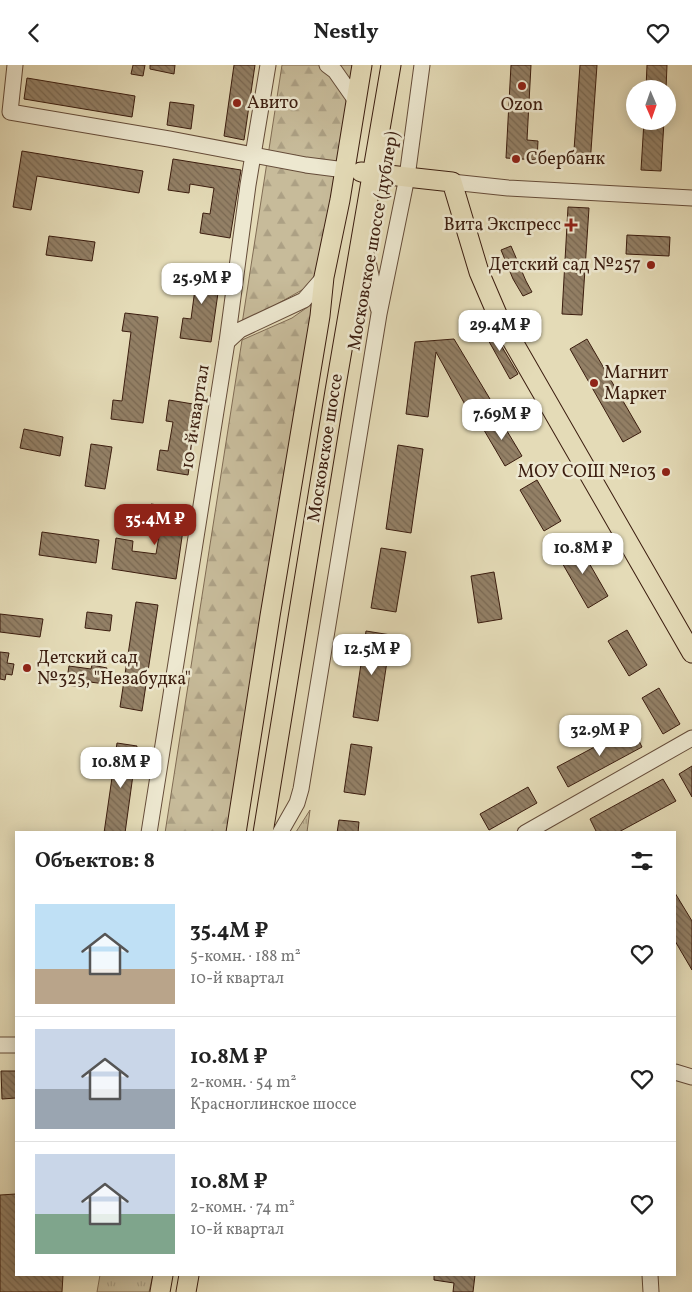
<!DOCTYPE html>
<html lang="ru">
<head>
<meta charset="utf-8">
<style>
	:root { --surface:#fff; --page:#f2f2f2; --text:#222; --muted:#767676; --line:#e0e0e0; --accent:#8f2418 }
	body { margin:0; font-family:Vollkorn,serif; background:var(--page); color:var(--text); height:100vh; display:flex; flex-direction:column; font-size:19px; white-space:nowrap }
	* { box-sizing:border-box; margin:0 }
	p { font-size:16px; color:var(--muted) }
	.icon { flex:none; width:28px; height:28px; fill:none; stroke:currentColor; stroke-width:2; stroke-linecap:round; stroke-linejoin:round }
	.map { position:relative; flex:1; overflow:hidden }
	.drawer { position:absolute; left:15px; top:766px; width:661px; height:445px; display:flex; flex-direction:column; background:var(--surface); border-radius:0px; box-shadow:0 2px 12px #0003 }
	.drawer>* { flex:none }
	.needle { width:32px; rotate:178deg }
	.tools { position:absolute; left:626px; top:15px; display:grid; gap:10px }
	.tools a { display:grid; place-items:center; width:50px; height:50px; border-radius:50%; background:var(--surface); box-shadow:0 2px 12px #0003; font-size:25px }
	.price { position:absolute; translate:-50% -42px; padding:0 11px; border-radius:10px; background:#fff; color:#222; font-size:16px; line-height:32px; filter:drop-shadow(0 1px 2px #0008) }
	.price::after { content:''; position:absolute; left:50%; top:30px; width:15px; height:11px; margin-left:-8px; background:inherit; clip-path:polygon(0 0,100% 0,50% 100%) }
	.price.on { background:var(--accent); color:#fff }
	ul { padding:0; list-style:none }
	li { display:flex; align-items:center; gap:15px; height:125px; padding:0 20px }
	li+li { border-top:1px solid var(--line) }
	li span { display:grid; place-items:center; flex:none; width:140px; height:100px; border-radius:0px; color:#555 }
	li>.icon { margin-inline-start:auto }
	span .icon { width:60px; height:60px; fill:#fffc; stroke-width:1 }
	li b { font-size:21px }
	h2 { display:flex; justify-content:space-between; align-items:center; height:60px; padding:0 20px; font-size:21px }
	header { display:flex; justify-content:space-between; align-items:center; height:65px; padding:0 20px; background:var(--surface); font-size:22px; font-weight:700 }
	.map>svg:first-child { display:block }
</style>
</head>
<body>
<header><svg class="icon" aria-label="back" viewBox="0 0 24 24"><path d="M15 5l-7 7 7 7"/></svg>Nestly<svg class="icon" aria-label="heart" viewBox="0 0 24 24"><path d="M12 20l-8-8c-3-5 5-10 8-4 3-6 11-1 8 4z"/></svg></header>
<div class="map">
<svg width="692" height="1227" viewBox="0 0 692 1227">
	<defs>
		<pattern id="grass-tufts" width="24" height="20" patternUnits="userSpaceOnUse" patternTransform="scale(1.25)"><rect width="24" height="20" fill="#c7bb9a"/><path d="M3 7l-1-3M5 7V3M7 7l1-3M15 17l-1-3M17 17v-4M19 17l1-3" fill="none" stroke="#aca084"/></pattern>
		<pattern id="forest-firs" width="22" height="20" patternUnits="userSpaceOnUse" patternTransform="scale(1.25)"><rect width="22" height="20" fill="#c7bb9a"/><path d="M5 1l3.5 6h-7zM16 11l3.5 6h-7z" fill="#aca084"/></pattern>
		<pattern id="building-back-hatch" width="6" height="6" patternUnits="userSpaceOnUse" patternTransform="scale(1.25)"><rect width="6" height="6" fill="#938066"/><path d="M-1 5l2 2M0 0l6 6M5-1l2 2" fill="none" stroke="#796852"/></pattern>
	</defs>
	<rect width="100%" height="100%" fill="#e4dbb7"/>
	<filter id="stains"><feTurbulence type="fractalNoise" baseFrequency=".004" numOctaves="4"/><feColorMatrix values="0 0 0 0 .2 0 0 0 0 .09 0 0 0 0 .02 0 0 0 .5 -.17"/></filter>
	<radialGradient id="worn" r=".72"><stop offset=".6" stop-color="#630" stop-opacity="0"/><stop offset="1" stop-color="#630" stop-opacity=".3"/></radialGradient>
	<g fill="url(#grass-tufts)" stroke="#816c54">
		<path d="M310 745 307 767H296Z"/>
		<path d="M100 1210H153L149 1227H97Z"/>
	</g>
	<g fill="url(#forest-firs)" stroke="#816c54">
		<path d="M282 0H360L326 202 309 221 242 259Z"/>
		<path d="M322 232 236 767 165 768 242 275 292 253Z"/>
	</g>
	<g fill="url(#building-back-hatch)" stroke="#3b1d0f">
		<path d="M133 0H145L143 11 131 9Z"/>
		<path d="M150 0H175L174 9 150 4Z"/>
		<path d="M234 0H255L244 75 224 71Z"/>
		<path d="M511 0H531L527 75 538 76 537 95 506 93Z"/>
		<path d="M580 0H597L590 100 573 99Z"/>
		<path d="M647 0H667L666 24H646Z"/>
		<path d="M27 13 135 31 132 52 24 34Z"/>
		<path d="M170 37 194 40 191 64 167 60Z"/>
		<path d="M644 56H664L661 106 641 105Z"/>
		<path d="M22 86 143 106 139 128 37 111 31 145 13 142Z"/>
		<path d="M173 94 241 105 230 173 200 168 203 148 210 149 214 123 190 119 189 128 168 125Z"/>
		<path d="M568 142 589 143 582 250 562 249Z"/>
		<path d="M627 170 670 172 669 191 626 189Z"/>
		<path d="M49 171 95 177 92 196 46 190Z"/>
		<path d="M511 181 526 216 532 227 523 231 513 214 501 185Z"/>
		<path d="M191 203 221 207 211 277 180 273 183 253 191 254 195 224 188 223Z"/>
		<path d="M125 248 158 252 143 358 111 354 113 335 122 336 131 267 122 266Z"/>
		<path d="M489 260 518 309 510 314 482 264Z"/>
		<path d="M454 274 490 334 468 345 436 287 428 352 406 349 415 277Z"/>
		<path d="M587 274 641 367 623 377 570 284Z"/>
		<path d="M169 335 199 340 188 410 157 405 160 385 168 386 173 357 166 356Z"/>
		<path d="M498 351 522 391 505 401 481 360Z"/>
		<path d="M24 364 63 372 60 391 20 383Z"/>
		<path d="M91 379 112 382 105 424 85 421Z"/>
		<path d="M398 380 423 384 411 468 386 464Z"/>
		<path d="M537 415 561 456 544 466 520 425Z"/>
		<path d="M151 439 186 444 176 514 112 504 116 473 133 476 132 486 156 489 161 459 149 458Z"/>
		<path d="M42 467 99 475 96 498 39 490Z"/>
		<path d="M577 477 608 531 588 543 557 489Z"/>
		<path d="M381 483 406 487 396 547 371 543Z"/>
		<path d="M494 507 502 554 478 558 471 511Z"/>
		<path d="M136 537 158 540 142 646 120 642Z"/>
		<path d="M87 547 112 550 110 566 85 563Z"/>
		<path d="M0 549 43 554 40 572 0 567Z"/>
		<path d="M627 565 647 600 629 611 608 576Z"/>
		<path d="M366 566 391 570 378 656 353 652Z"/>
		<path d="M0 587 9 588 7 598 14 599 12 610 6 609 5 615 0 614Z"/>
		<path d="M92 600 107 603 105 619 90 617 89 623 66 620 69 601 91 604Z"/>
		<path d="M659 623 680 659 663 669 642 633Z"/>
		<path d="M632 662 642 682 568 722 557 702Z"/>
		<path d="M117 678 137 681 125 768H104Z"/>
		<path d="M351 679 372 682 365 730 344 727Z"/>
		<path d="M692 701V732L679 709Z"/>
		<path d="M663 714 676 736 617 768H597L590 754Z"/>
		<path d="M528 722 537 738 489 765 480 749Z"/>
		<path d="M339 755 359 757 358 768H337Z"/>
		<path d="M675 828 692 856V905L675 876Z"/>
		<path d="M1 1006H16V1033L2 1034Z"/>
		<path d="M16 1129V1210H63L62 1227H0V1130Z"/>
		<path d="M434 1210H475L473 1227H453L454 1218 434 1215Z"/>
	</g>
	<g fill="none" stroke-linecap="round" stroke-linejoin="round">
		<g stroke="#654c39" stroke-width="17">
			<g id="minor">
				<path d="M15 0 10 47 169 74 306 100 345 105"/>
				<path d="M327 0 335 6 356 36"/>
				<path d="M452 117 508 123 692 133"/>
				<path d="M363 173 378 243"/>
				<path d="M227 277 240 265 304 235 324 212"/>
				<path d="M149 768 227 277 248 120 268 0"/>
				<path d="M280 768 297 738 301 724 379 249 407 112 422 0"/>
				<path d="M525 768 692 673"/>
				<path d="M0 980H16"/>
				<path d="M675 1007 692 1012"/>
				<path d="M650 1210 651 1227"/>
			</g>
		</g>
		<g stroke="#3b1d0f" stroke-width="21">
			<g id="major">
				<path d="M361 107 452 117 479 207 497 249 692 588"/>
				<path d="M236 768 270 551 320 251 324 212 340 135 362 0"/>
				<path d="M263 768 335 326 391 0"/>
				<path d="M160 1227 163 1210"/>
				<path d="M186 1227 189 1210"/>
			</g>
		</g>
		<use href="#minor" stroke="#ede8d0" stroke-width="15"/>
		<use href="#major" stroke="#e4dbb7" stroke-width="19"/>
	</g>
	<g fill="#8f2418" stroke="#ede8d0" stroke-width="2">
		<circle cx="522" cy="21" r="5"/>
		<circle cx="237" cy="38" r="5"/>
		<circle cx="516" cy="94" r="5"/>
		<path d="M568.5 152.5h5v5h5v5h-5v5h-5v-5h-5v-5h5z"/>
		<circle cx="651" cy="200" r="5"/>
		<circle cx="594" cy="318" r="5"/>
		<circle cx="666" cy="407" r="5"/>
		<circle cx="27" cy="603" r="5"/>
	</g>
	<g text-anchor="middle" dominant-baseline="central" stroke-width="5" stroke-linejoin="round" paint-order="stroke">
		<g font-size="18" fill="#3b1d0f" stroke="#ede8d0" text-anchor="start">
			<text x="247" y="38">Авито</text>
			<text x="522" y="40" text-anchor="middle">Ozon</text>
			<text x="526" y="94">Сбербанк</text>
			<text x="561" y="160" text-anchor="end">Вита Экспресс</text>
			<text x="641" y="200" text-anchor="end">Детский сад №257</text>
			<text x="604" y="308">Магнит<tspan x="604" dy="21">Маркет</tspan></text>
			<text x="656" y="407" text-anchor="end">МОУ СОШ №103</text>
			<text x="37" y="593">Детский сад<tspan x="37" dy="21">№325, "Незабудка"</tspan></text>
		</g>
		<g font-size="18" fill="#3b1d0f" stroke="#ede8d0">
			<text transform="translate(374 176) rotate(-80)">Московское шоссе (дублер)</text>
			<text transform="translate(196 352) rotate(-81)">10-й квартал</text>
			<text transform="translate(326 383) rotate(-81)">Московское шоссе</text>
		</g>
	</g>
	<rect width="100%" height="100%" filter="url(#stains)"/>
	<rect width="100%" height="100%" fill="url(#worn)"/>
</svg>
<div class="tools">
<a><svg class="needle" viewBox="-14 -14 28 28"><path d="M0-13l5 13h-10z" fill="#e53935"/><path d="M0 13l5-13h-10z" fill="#767676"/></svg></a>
</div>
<b class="price" style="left:202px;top:240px">25.9M ₽</b>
<b class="price" style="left:500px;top:287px">29.4M ₽</b>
<b class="price" style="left:502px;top:376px">7.69M ₽</b>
<b class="price on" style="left:155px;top:481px">35.4M ₽</b>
<b class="price" style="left:583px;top:510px">10.8M ₽</b>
<b class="price" style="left:372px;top:611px">12.5M ₽</b>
<b class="price" style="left:600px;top:692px">32.9M ₽</b>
<b class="price" style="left:121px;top:724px">10.8M ₽</b>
<section class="drawer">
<h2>Объектов: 8<svg class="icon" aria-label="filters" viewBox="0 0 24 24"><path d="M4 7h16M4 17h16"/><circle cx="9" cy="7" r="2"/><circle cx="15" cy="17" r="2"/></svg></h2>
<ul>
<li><span style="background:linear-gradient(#bfe0f5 65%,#b9a48a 0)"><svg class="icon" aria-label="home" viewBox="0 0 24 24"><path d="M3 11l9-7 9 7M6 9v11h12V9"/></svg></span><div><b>35.4M ₽</b><p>5-комн. · 188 m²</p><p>10-й квартал</p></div><svg class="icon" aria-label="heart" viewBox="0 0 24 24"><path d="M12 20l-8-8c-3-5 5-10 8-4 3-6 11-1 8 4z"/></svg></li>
<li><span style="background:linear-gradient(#c9d6e8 60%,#9aa5b1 0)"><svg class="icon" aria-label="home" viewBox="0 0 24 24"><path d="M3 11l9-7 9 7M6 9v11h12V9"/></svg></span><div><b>10.8M ₽</b><p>2-комн. · 54 m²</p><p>Красноглинское шоссе</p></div><svg class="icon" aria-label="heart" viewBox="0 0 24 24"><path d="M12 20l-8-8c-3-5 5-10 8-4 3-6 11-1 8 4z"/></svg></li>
<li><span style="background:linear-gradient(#c9d6e8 60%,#7fa58c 0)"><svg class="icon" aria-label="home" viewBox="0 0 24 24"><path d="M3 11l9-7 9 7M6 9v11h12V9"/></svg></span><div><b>10.8M ₽</b><p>2-комн. · 74 m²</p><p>10-й квартал</p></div><svg class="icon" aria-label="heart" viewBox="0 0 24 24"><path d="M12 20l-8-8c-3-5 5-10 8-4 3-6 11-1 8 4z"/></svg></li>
</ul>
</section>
</div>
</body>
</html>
